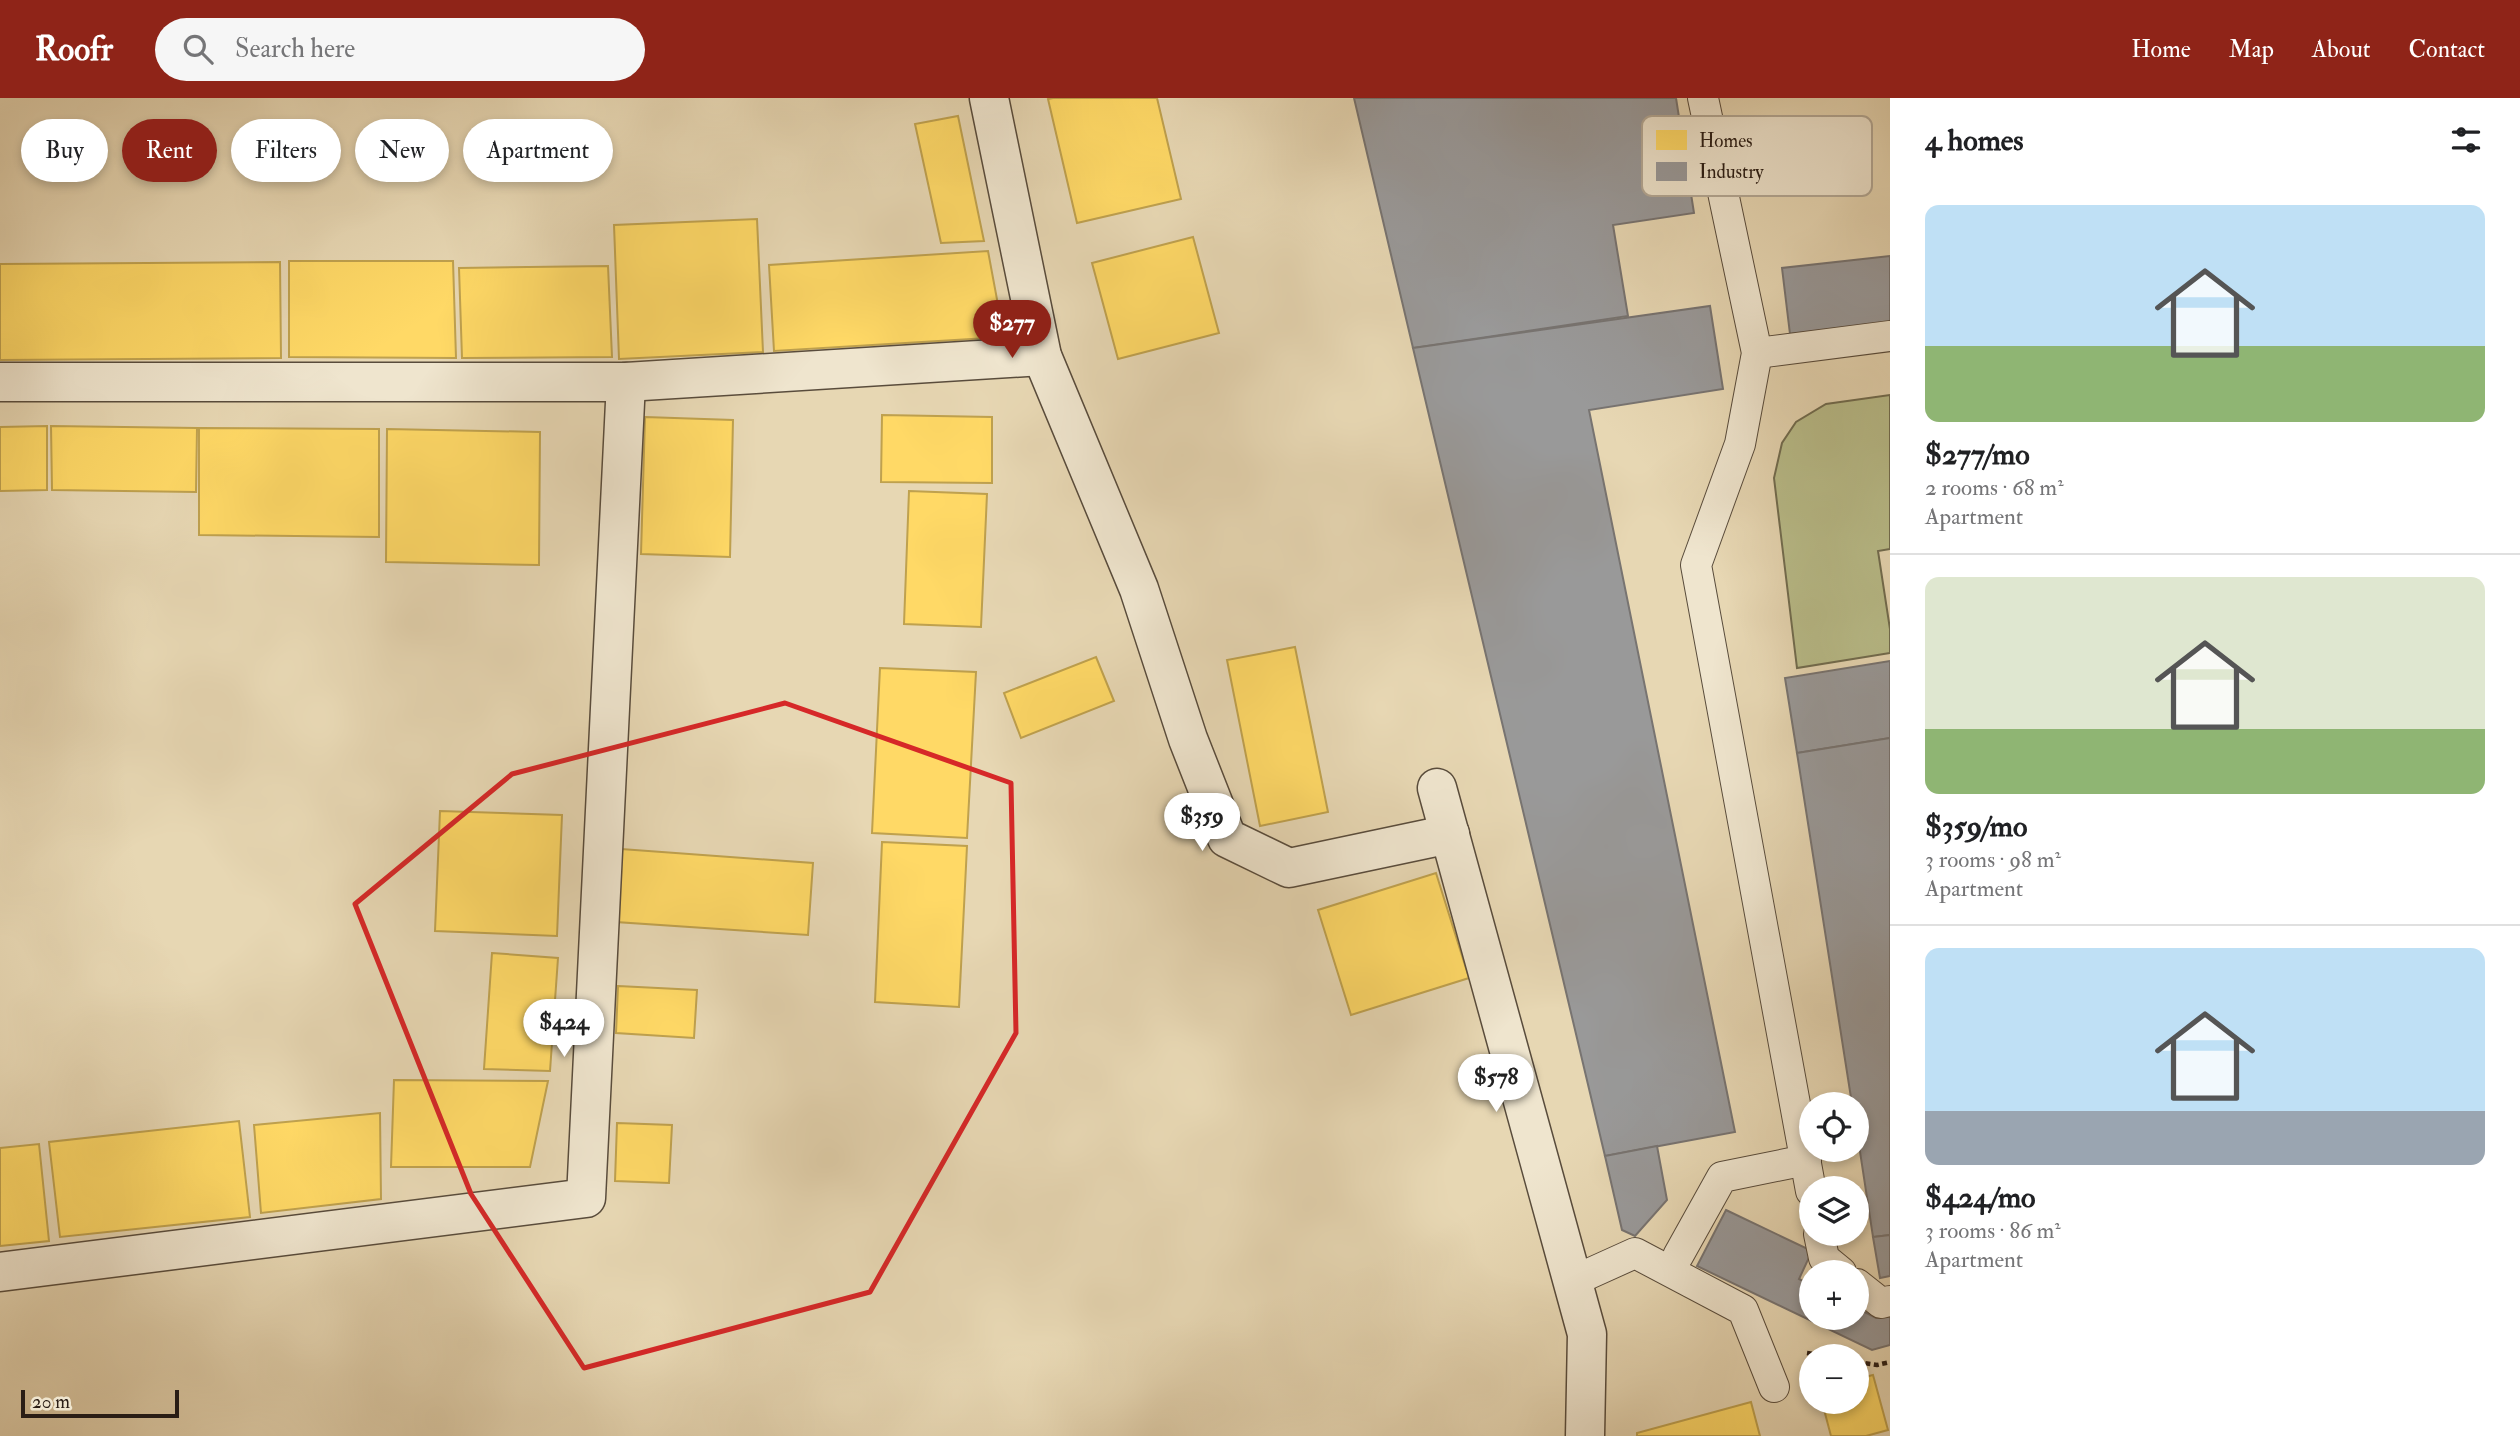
<!DOCTYPE html>
<html lang="en">
<head>
<meta charset="utf-8">
<style>
	:root { --surface:#fff; --page:#f6f6f6; --text:#202124; --muted:#757577; --line:#e0e0e0; --accent:#8f2418 }
	body { margin:0; font-family:"IM FELL Double Pica",serif; background:var(--page); color:var(--text); height:100vh; display:flex; flex-direction:column; font-size:26px; white-space:nowrap }
	* { box-sizing:border-box; margin:0 }
	p { font-size:23px; color:var(--muted) }
	.icon { flex:none; width:38px; height:38px; fill:none; stroke:currentColor; stroke-width:2; stroke-linecap:round; stroke-linejoin:round }
	.map { position:relative; flex:1; overflow:hidden }
	.sheet { display:flex; flex-direction:column; background:var(--surface); width:630px }
	.sheet>* { flex:none }
	.banner { position:absolute; left:21px; top:21px; width:665px; height:63px; display:flex; gap:14px }
	.fabs { position:absolute; left:1799px; top:994px; display:grid; gap:14px }
	.fabs a { display:grid; place-items:center; width:70px; height:70px; border-radius:50%; background:var(--surface); box-shadow:0 4px 10px #0003; font-size:35px }
	.scale { position:absolute; left:21px; bottom:18px; width:158px; box-sizing:border-box; padding-left:7px; border:4px solid #2a1d15; border-top:0; font-size:19px; line-height:24px; white-space:nowrap; color:#2a1d15; -webkit-text-stroke:5px #efe5ce; paint-order:stroke }
	.price { position:absolute; translate:-50% -60px; padding:0 16px; border-radius:24px; background:#fff; color:#222; font-size:23px; line-height:46px; filter:drop-shadow(0 2px 4px #0008) }
	.price::after { content:''; position:absolute; left:50%; top:42px; width:21px; height:16px; margin-left:-10px; background:inherit; clip-path:polygon(0 0,100% 0,50% 100%) }
	.price.selected { background:var(--accent); color:#fff }
	ul { padding:0; list-style:none }
	li { display:grid; align-content:center; gap:14px; height:371px; padding:0 35px }
	li+li { border-top:2px solid var(--line) }
	li span { display:grid; place-items:center; height:217px; border-radius:14px; color:#555 }
	li>.icon { margin-inline-start:auto }
	span .icon { width:126px; height:126px; fill:#fffc; stroke-width:1 }
	li b { font-size:30px }
	h2 { display:flex; justify-content:space-between; align-items:center; height:84px; padding:0 35px; font-size:30px }
	.tag { padding:0 24px; border-radius:32px; background:var(--surface); box-shadow:0 4px 10px #0003; font-size:24px; line-height:63px }
	.tag.selected { background:var(--accent); color:#fff }
	header { display:flex; align-items:center; gap:42px; box-sizing:border-box; height:98px; padding:0 35px; background:var(--accent); color:#fff }
	header strong { font-size:33px }
	nav { display:flex; gap:38px; margin-inline-start:auto; font-size:24px }
	.search { width:490px; height:63px; background:var(--page); display:flex; align-items:center; gap:18px; box-sizing:border-box; padding:0 24px; border-radius:38px; color:var(--muted); font-size:26px }
	main { display:flex; flex:1; min-height:0 }
	.map>svg:first-child { display:block }
</style>
</head>
<body>
<header>
<strong>Roofr</strong>
<div class="search"><svg class="icon" aria-label="search" viewBox="0 0 24 24"><circle cx="10" cy="10" r="6"/><path d="M15 15l6 6"/></svg>Search here</div>
<nav><a>Home</a><a>Map</a><a>About</a><a>Contact</a></nav>
</header>
<main>
<div class="map">
<svg width="1890" height="1338" viewBox="0 0 1890 1338">
	<rect width="100%" height="100%" fill="#e7d7b3"/>
	<filter id="stains"><feTurbulence type="fractalNoise" baseFrequency=".00286" numOctaves="4"/><feColorMatrix values="0 0 0 0 .2 0 0 0 0 .09 0 0 0 0 .02 0 0 0 .5 -.17"/></filter>
	<radialGradient id="worn" r=".72"><stop offset=".6" stop-color="#630" stop-opacity="0"/><stop offset="1" stop-color="#630" stop-opacity=".3"/></radialGradient>
	<path fill="#b9bd8a" stroke="#726d50" stroke-width="2" d="M1890 297V451L1878 453 1890 531V555L1797 570 1774 380 1782 345 1796 324 1826 306Z"/>
	<g fill="#ffd966" stroke="#bfa14e" stroke-width="2">
		<path d="M1053 0H1157L1181 101 1077 125 1048 1Z"/>
		<path d="M958 18 984 143 941 145 915 26Z"/>
		<path d="M757 121 763 254 619 261 614 127Z"/>
		<path d="M1193 139 1219 235 1118 261 1092 165Z"/>
		<path d="M988 153 1004 239 774 253 769 167Z"/>
		<path d="M289 163H453L456 260 289 259Z"/>
		<path d="M280 164 281 260 0 262V166Z"/>
		<path d="M608 168 612 259 462 260 459 170Z"/>
		<path d="M882 317 992 319V385L881 384Z"/>
		<path d="M645 319 733 322 730 459 641 456Z"/>
		<path d="M47 328V392L0 393V329Z"/>
		<path d="M51 328 197 330 196 394 52 392Z"/>
		<path d="M199 330 379 331V439L199 437Z"/>
		<path d="M387 331 540 334 539 467 386 464Z"/>
		<path d="M909 393 987 396 981 529 904 526Z"/>
		<path d="M1295 549 1328 714 1260 728 1227 562Z"/>
		<path d="M1096 559 1114 603 1021 640 1004 595Z"/>
		<path d="M880 570 976 574 967 740 872 735Z"/>
		<path d="M440 713 562 717 557 838 435 833Z"/>
		<path d="M882 744 967 748 959 909 875 904Z"/>
		<path d="M621 751 813 765 808 837 616 824Z"/>
		<path d="M1436 775 1469 880 1351 917 1318 812Z"/>
		<path d="M492 855 558 860 550 973 484 971Z"/>
		<path d="M618 888 697 892 694 940 616 935Z"/>
		<path d="M394 982 548 983 530 1069H391Z"/>
		<path d="M380 1015 381 1101 261 1115 254 1027Z"/>
		<path d="M239 1023 250 1119 60 1139 49 1044Z"/>
		<path d="M617 1025 672 1027 669 1085 615 1083Z"/>
		<path d="M39 1046 49 1143 0 1148V1050Z"/>
		<path d="M1873 1277 1888 1332 1866 1338H1831L1822 1304H1857V1281Z"/>
		<path d="M1751 1304 1760 1338H1637V1335Z"/>
	</g>
	<g fill="#999" stroke="#787471" stroke-width="2">
		<path d="M1354 0H1676L1694 115 1613 127 1628 218 1413 250Z"/>
		<path d="M1890 158V225L1790 236 1782 170Z"/>
		<path d="M1710 208 1723 291 1589 312 1735 1034 1605 1058 1413 250Z"/>
		<path d="M1890 563V640L1797 655 1785 580Z"/>
		<path d="M1890 640V1137L1873 1139 1857 1034V1006H1852L1797 655Z"/>
		<path d="M1657 1048 1667 1102 1635 1138 1622 1132 1605 1058Z"/>
		<path d="M1726 1112 1812 1153 1799 1181 1811 1187V1220H1857V1210L1876 1220 1890 1217V1247L1872 1252 1697 1168Z"/>
		<path d="M1890 1137V1178L1880 1180 1873 1139Z"/>
	</g>
	<g fill="none" stroke-linecap="round" stroke-linejoin="round">
		<g stroke="#594c3c" stroke-width="32">
			<g id="service">
				<path d="M1703 0 1757 255 1740 346 1696 467 1811 1093"/>
				<path d="M1757 255 1890 238"/>
				<path d="M1819 1136 1824 1160 1841 1174"/>
				<path d="M1678 1158 1722 1079 1806 1062"/>
				<path d="M1573 1183 1635 1155 1743 1212 1774 1289"/>
				<path d="M1857 1186 1881 1205 1890 1203"/>
			</g>
		</g>
		<g stroke="#594c3c" stroke-width="41">
			<g id="minor">
				<path d="M989 0 1042 258 1139 491 1188 641 1227 740 1289 770 1450 736"/>
				<path d="M0 284H626L1042 258"/>
				<path d="M1437 690 1587 1236 1585 1338"/>
				<path d="M0 1174 586 1100 626 284"/>
			</g>
		</g>
		<g stroke="#2a1d15" stroke-width="4.5" stroke-dasharray="5 3.5" stroke-linecap="butt">
			<path d="M1807 1255 1827 1258"/>
			<path d="M1857 1264 1877 1267 1890 1264"/>
		</g>
		<use href="#service" stroke="#efe5ce" stroke-width="30"/>
		<use href="#minor" stroke="#efe5ce" stroke-width="38"/>
	</g>
	<path fill="none" stroke="#d62828" stroke-width="5" stroke-linejoin="round" d="M785 605 1011 685 1016 935 870 1194 584 1270 471 1096 355 806 512 676Z"/>
	<rect x="1642" y="18" width="230" height="80" rx="10" fill="#efe5ce" stroke="#b4a996" stroke-width="2"/>
	<rect x="1656" y="32" width="31" height="20" fill="#ffd966"/>
	<rect x="1656" y="64" width="31" height="19" fill="#999"/>
	<g font-size="19" fill="#2a1d15">
		<text x="1699" y="49">Homes</text>
		<text x="1699" y="80">Industry</text>
	</g>
	<rect width="100%" height="100%" filter="url(#stains)"/>
	<rect width="100%" height="100%" fill="url(#worn)"/>
</svg>
<div class="fabs">
<a><svg class="icon" aria-label="locate" viewBox="0 0 24 24"><circle cx="12" cy="12" r="6"/><path d="M12 2v4M12 18v4M2 12h4M18 12h4"/></svg></a>
<a><svg class="icon" aria-label="layers" viewBox="0 0 24 24"><path d="M12 4l9 5-9 5-9-5zM3 14l9 5 9-5"/></svg></a>
<a>+</a>
<a>−</a>
</div>
<div class="scale">20 m</div>
<b class="price selected" style="left:1012px;top:262px">$277</b>
<b class="price" style="left:1202px;top:755px">$359</b>
<b class="price" style="left:564px;top:961px">$424</b>
<b class="price" style="left:1496px;top:1016px">$578</b>
<div class="banner">
<a class="tag">Buy</a>
<a class="tag selected">Rent</a>
<a class="tag">Filters</a>
<a class="tag">New</a>
<a class="tag">Apartment</a>
</div>
</div>
<section class="sheet">
<h2>4 homes<svg class="icon" aria-label="filters" viewBox="0 0 24 24"><path d="M4 7h16M4 17h16"/><circle cx="9" cy="7" r="2"/><circle cx="15" cy="17" r="2"/></svg></h2>
<ul>
<li><span style="background:linear-gradient(#bfe0f5 65%,#8fb573 0)"><svg class="icon" aria-label="home" viewBox="0 0 24 24"><path d="M3 11l9-7 9 7M6 9v11h12V9"/></svg></span><div><b>$277/mo</b><p>2 rooms · 68 m²</p><p>Apartment</p></div></li>
<li><span style="background:linear-gradient(#dfe7d0 70%,#8fb573 0)"><svg class="icon" aria-label="home" viewBox="0 0 24 24"><path d="M3 11l9-7 9 7M6 9v11h12V9"/></svg></span><div><b>$359/mo</b><p>3 rooms · 98 m²</p><p>Apartment</p></div></li>
<li><span style="background:linear-gradient(#bfe0f5 75%,#9aa5b1 0)"><svg class="icon" aria-label="home" viewBox="0 0 24 24"><path d="M3 11l9-7 9 7M6 9v11h12V9"/></svg></span><div><b>$424/mo</b><p>3 rooms · 86 m²</p><p>Apartment</p></div></li>
</ul>
</section>
</main>
</body>
</html>
